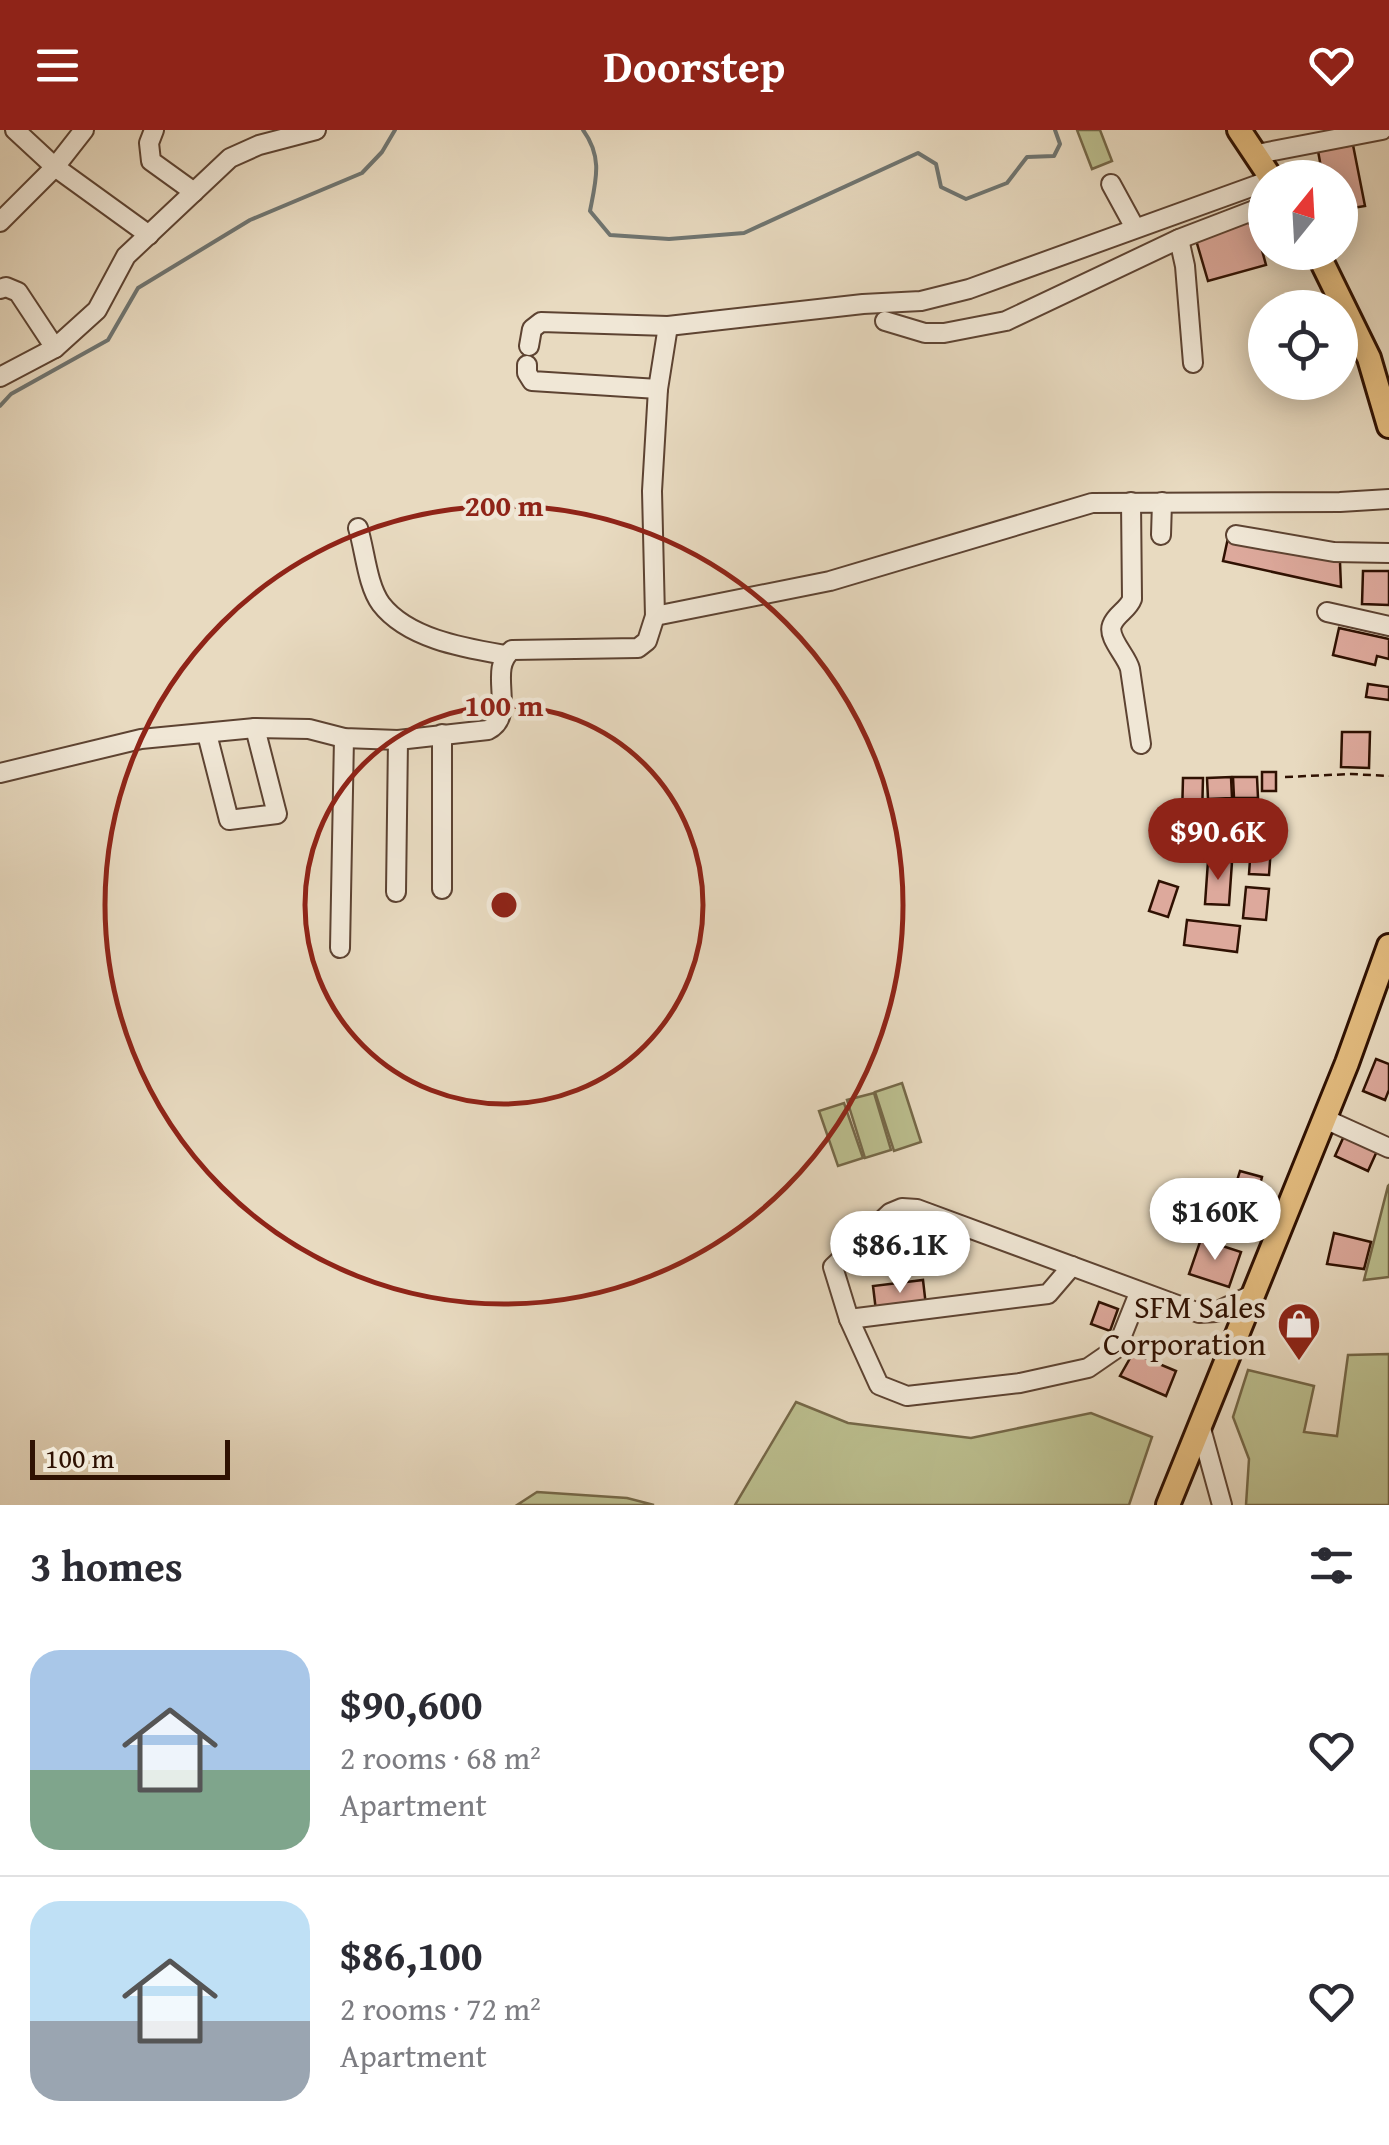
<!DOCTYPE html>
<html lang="en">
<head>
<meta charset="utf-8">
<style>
	:root { --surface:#fff; --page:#f7f7f7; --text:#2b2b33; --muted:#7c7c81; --line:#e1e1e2; --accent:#8f2418 }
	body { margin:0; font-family:"Gentium Book Plus",serif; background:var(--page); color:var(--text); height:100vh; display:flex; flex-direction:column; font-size:38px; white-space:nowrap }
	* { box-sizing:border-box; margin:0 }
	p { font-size:32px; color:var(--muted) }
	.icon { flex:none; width:55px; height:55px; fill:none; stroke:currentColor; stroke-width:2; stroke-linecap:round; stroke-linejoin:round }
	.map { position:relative; height:1375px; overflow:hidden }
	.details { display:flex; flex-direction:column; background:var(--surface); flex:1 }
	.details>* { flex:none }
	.needle { width:65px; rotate:18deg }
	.buttons { position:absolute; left:1248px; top:30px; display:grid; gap:20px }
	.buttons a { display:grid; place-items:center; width:110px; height:110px; border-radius:50%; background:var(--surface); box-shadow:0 5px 25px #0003; font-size:50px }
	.scale { position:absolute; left:30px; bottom:25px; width:200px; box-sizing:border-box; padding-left:10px; border:5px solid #2f1102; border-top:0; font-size:28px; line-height:35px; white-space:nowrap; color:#2f1102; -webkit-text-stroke:8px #f0e7d6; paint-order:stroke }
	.price { position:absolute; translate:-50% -85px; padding:0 22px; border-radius:35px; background:#fff; color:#222; font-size:32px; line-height:65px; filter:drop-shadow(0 2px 5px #0008) }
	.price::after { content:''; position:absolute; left:50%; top:60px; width:30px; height:22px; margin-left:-15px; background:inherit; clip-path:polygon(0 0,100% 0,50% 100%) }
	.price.selected { background:var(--accent); color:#fff }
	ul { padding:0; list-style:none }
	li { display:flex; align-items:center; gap:30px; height:250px; padding:0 30px }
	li+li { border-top:2px solid var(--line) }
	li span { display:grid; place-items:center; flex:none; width:280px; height:200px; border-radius:30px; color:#555 }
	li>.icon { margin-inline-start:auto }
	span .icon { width:120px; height:120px; fill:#fffc; stroke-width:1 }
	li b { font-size:42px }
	h2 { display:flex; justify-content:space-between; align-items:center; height:120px; padding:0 30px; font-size:42px }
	header { display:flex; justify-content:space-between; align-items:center; height:130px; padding:0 30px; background:var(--accent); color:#fff; font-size:45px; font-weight:700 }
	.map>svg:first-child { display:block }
</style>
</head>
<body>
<header><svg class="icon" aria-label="menu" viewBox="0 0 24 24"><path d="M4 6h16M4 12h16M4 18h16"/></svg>Doorstep<svg class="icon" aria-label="heart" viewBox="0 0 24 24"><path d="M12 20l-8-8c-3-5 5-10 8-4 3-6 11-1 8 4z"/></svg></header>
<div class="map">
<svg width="1389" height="1375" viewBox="0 0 1389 1375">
	<rect width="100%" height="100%" fill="#e8dac0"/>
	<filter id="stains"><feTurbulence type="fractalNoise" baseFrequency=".002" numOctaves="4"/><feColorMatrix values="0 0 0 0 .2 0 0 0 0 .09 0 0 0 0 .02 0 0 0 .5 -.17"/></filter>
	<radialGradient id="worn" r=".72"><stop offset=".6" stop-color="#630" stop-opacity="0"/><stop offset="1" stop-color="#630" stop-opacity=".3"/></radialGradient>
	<g fill="#bbbe8e" stroke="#756848" stroke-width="2.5">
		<path d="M1077 0H1100L1112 31 1092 39Z"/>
		<path d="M902 953 921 1012 894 1021 875 962Z"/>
		<path d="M874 963 891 1020 865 1028 847 970Z"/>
		<path d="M844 973 863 1028 838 1036 819 981Z"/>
		<path d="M1389 1055V1147L1364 1150 1388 1056Z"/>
		<path d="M1389 1224V1375H1246L1249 1329 1233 1287 1248 1240 1314 1256 1304 1302 1337 1306 1348 1225Z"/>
		<path d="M796 1272 848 1293 971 1308 1091 1283 1152 1307 1129 1375H735Z"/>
		<path d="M537 1362 627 1368 654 1375H517Z"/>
	</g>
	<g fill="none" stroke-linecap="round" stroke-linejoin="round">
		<g stroke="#6f7571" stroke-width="4">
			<path d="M583 0C603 27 596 50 590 81L610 105 669 109 744 103 918 23 936 34 941 57 966 69 1007 53 1027 27 1054 26 1060 14 1055 0"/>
			<path d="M0 276 11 264 108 210 138 158 250 90 362 43 382 22 395 0"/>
		</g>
	</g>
	<g fill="#dda99c" stroke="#2f1102" stroke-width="2.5">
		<path d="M1353 15 1365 76 1340 80V48H1323L1318 21Z"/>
		<path d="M1247 92 1256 98 1266 135 1208 151 1196 110Z"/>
		<path d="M1228 408 1340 432 1341 457 1223 431Z"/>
		<path d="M1363 441H1389V475L1362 474Z"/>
		<path d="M1339 498 1389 509V529L1377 526 1375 535 1333 525Z"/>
		<path d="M1368 554 1389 557V570L1366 567Z"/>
		<path d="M1342 602H1370L1369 638 1341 637Z"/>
		<rect x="1262" y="642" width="14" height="19"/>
		<path d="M1231 647 1232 668 1208 669 1207 648Z"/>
		<path d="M1233 647H1257L1258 668H1234Z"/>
		<path d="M1183 648H1203L1202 687 1182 686Z"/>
		<path d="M1271 681 1272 709 1255 710 1254 682Z"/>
		<path d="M1247 689 1248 713 1210 716 1208 692Z"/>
		<rect x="1177" y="690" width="22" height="25"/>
		<path d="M1251 716 1271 717 1269 745 1249 744Z"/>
		<path d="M1208 731 1232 732 1229 775 1205 774Z"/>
		<path d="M1159 751 1178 757 1168 787 1149 781Z"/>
		<path d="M1246 757 1269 759 1266 790 1243 788Z"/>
		<path d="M1187 790 1240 796 1237 822 1184 815Z"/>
		<path d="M1376 929 1389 934V960L1385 970 1363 961Z"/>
		<path d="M1344 1006 1377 1021 1368 1041 1335 1026Z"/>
		<path d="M1240 1041 1262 1047 1258 1063 1235 1057Z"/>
		<path d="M1334 1103 1371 1112 1364 1139 1327 1134Z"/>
		<path d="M1201 1109 1241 1122 1229 1157 1189 1144Z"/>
		<path d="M923 1150 926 1176 876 1181 873 1156Z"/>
		<path d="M1099 1172 1118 1179 1110 1201 1091 1194Z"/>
		<path d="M1133 1223 1176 1241 1166 1266 1120 1246Z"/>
	</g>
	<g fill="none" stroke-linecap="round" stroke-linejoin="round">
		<g stroke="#5d4332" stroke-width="22">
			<g id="minor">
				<path d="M15 0 55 37 149 105"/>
				<path d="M154 0 149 13 151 31 194 62"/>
				<path d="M1257 24 1382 0"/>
				<path d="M1111 54 1135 98"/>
				<path d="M0 92 55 37 84 0"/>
				<path d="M1179 109 1185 136 1193 233"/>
				<path d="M0 159 6 157 18 162 55 218"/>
				<path d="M885 191 925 203H944L1006 191 1179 109 1265 76"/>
				<path d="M529 216 532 199 541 192 668 196 863 174 921 171 969 159 1265 52"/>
				<path d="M527 235V243L532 251 658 259"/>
				<path d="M0 247 55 218 97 180 126 126 230 28 259 15 316 0"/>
				<path d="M1131 372 1132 469C1128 480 1116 484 1112 495 1107 508 1127 526 1130 539L1141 614"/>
				<path d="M358 398C365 420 367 455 381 474 408 509 465 518 505 525"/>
				<path d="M1161 405 1162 372"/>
				<path d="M1236 405 1334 422 1389 423"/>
				<path d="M1327 482 1389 496"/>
				<path d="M655 486 652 361 658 259 668 196"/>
				<path d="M207 604 229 690 277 684 255 598"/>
				<path d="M442 604V759"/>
				<path d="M0 643 141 609 255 598 309 599 344 608 398 610 488 600C518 586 486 539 512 520L638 518 647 511 655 486 830 451 1092 373 1340 372 1389 369"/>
				<path d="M396 762 398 610"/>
				<path d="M340 818 344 608"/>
				<path d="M1325 989 1389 1018"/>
				<path d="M1139 1163 1117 1218 1088 1238 1020 1253 907 1266 879 1255 849 1189 833 1137 890 1083 902 1078 917 1079 1199 1183 1216 1182 1254 1164"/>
				<path d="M849 1189 1048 1164 1072 1136"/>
				<path d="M1200 1295 1222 1375"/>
			</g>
		</g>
		<g stroke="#2f1102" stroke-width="28">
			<g id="major">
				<path d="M1239 0 1271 48"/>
				<path d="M1317 122 1369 228 1389 296"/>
				<path d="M1168 1375 1347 933 1389 816"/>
			</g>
		</g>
		<path stroke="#2f1102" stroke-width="2.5" stroke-dasharray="8 5" stroke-linecap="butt" d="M1285 647 1351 644 1389 646"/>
		<use href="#minor" stroke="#f0e7d6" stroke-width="18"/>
		<use href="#major" stroke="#e4bd80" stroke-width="22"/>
	</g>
	<g fill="none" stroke="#8f2418" stroke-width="5">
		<circle cx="504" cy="775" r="199"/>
		<circle cx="504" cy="775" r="399"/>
	</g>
	<defs>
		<g id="shop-pin" transform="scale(2.25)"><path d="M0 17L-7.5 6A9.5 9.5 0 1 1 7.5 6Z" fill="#8f2418" stroke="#f0e7d6"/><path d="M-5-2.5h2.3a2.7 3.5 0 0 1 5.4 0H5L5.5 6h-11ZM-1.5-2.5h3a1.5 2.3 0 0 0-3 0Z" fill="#fff"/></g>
	</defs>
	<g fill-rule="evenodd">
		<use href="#shop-pin" x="1299" y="1194"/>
	</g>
	<g text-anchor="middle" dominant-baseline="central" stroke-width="9" stroke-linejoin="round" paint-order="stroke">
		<g font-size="32" fill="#2f1102" stroke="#f0e7d6" text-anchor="end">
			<text x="1266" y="1176">SFM Sales<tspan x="1266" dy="37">Corporation</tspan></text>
		</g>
	</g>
	<circle cx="504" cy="775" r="15" fill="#8f2418" stroke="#f0e7d6" stroke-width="5"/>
	<g font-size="30" text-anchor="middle" font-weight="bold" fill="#8f2418" stroke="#f0e7d6" stroke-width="9" stroke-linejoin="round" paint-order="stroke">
		<text x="504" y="386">200 m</text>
		<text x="504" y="586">100 m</text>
	</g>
	<rect width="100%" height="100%" filter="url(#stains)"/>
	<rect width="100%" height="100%" fill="url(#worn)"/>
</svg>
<div class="buttons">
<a><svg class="needle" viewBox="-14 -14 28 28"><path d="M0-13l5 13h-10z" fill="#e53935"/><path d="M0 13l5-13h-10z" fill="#7c7c81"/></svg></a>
<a><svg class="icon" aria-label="locate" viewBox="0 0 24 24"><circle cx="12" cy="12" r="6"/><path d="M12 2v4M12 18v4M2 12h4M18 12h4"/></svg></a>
</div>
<div class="scale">100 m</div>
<b class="price selected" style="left:1218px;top:753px">$90.6K</b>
<b class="price" style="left:1215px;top:1133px">$160K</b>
<b class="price" style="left:900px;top:1166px">$86.1K</b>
</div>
<section class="details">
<h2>3 homes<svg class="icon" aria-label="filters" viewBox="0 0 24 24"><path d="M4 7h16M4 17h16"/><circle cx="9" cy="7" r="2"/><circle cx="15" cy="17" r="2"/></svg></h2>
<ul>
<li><span style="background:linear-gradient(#a9c7e8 60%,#7fa58c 0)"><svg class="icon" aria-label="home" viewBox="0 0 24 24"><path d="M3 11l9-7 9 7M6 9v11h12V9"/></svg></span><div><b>$90,600</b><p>2 rooms · 68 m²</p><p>Apartment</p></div><svg class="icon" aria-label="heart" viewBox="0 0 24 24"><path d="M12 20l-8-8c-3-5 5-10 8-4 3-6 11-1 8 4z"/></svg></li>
<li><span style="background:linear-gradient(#bfe0f5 60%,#9aa5b1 0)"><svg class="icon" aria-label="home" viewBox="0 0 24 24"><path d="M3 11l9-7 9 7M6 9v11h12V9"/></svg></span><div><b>$86,100</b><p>2 rooms · 72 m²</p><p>Apartment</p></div><svg class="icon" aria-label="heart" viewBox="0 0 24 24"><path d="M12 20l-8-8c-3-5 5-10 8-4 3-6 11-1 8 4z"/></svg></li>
</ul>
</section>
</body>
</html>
